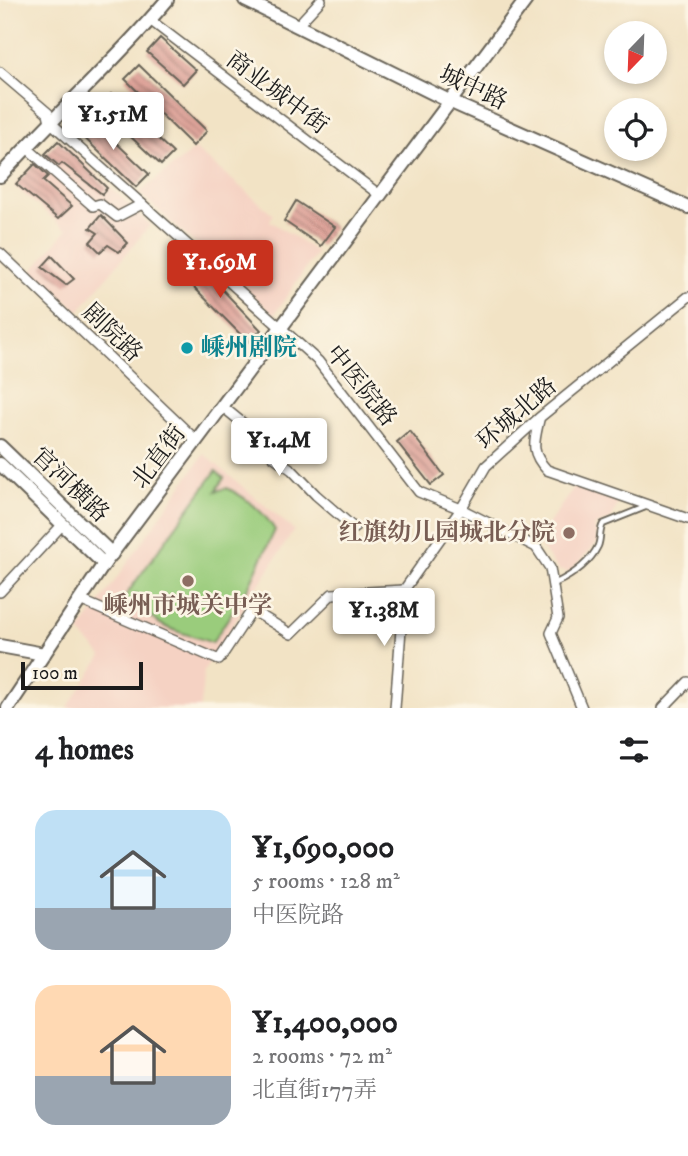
<!DOCTYPE html>
<html lang="en">
<head>
<meta charset="utf-8">
<style>
	:root { --surface:#fff; --page:#f6f6f6; --text:#202124; --muted:#757577; --accent:#c8321e }
	body { margin:0; font-family:"IM FELL DW Pica","Noto Serif SC",serif; background:var(--page); color:var(--text); height:100vh; display:flex; flex-direction:column; font-size:26px; white-space:nowrap }
	* { box-sizing:border-box; margin:0 }
	p { font-size:23px; color:var(--muted) }
	.icon { flex:none; width:38px; height:38px; fill:none; stroke:currentColor; stroke-width:2; stroke-linecap:round; stroke-linejoin:round }
	.map { position:relative; height:708px; overflow:hidden }
	.side { display:flex; flex-direction:column; background:var(--surface); flex:1 }
	.side>* { flex:none }
	.needle { width:46px; rotate:203deg }
	.tools { position:absolute; left:604px; top:21px; display:grid; gap:14px }
	.tools a { display:grid; place-items:center; width:63px; height:63px; border-radius:50%; background:var(--surface); box-shadow:0 4px 10px #0003; font-size:35px }
	.scale { position:absolute; left:21px; bottom:18px; width:122px; box-sizing:border-box; padding-left:7px; border:4px solid #1c1c1c; border-top:0; font-size:19px; line-height:24px; white-space:nowrap; color:#1c1c1c; -webkit-text-stroke:5px #fcf5e5; paint-order:stroke }
	.price { position:absolute; translate:-50% -60px; padding:0 16px; border-radius:7px; background:#fff; color:#222; font-size:23px; line-height:46px; filter:drop-shadow(0 2px 4px #0008) }
	.price::after { content:''; position:absolute; left:50%; top:42px; width:21px; height:16px; margin-left:-10px; background:inherit; clip-path:polygon(0 0,100% 0,50% 100%) }
	.price.active { background:var(--accent); color:#fff }
	ul { padding:0; list-style:none }
	li { display:flex; align-items:center; gap:21px; height:175px; padding:0 35px }
	li span { display:grid; place-items:center; flex:none; width:196px; height:140px; border-radius:21px; color:#555 }
	li>.icon { margin-inline-start:auto }
	span .icon { width:84px; height:84px; fill:#fffc; stroke-width:1 }
	li b { font-size:30px }
	h2 { display:flex; justify-content:space-between; align-items:center; height:84px; padding:0 35px; font-size:30px }
	.map>svg:first-child { display:block }
</style>
</head>
<body>
<div class="map">
<svg width="688" height="708" viewBox="0 0 688 708">
	<defs>
		<pattern id="building-back-hatch" width="6" height="6" patternUnits="userSpaceOnUse" patternTransform="scale(1.75)"><rect width="6" height="6" fill="#dea399"/><path d="M-1 5l2 2M0 0l6 6M5-1l2 2" fill="none" stroke="#b3847c"/></pattern>
	</defs>
	<rect width="100%" height="100%" fill="#fcf5e5"/>
	<filter id="ink" filterUnits="userSpaceOnUse"><feTurbulence type="fractalNoise" baseFrequency=".0143" numOctaves="2"/><feDisplacementMap in="SourceGraphic" scale="14" xChannelSelector="R" yChannelSelector="G"/><feConvolveMatrix kernelMatrix="1 2 1 2 8 2 1 2 1" color-interpolation-filters="sRGB"/></filter>
	<filter id="wash" filterUnits="userSpaceOnUse"><feTurbulence type="fractalNoise" baseFrequency=".00686" numOctaves="4" result="noise"/><feDisplacementMap in="SourceGraphic" scale="28" xChannelSelector="R" yChannelSelector="G"/><feGaussianBlur stdDeviation="1.57" result="paint"/><feColorMatrix in="noise" values="0 0 0 0 0 0 0 0 0 0 0 0 0 0 0 0 0 1.4 0 .05"/><feComposite in="paint" operator="in"/></filter>
	<g filter="url(#wash)">
		<rect width="100%" height="100%" fill="#f2e3c5"/>
		<g fill="#f5d2c3">
			<path d="M60 139 150 225 79 311 31 272 67 230 14 186Z"/>
			<path d="M195 149 273 214 270 221 317 252 274 315 139 193Z"/>
			<path d="M204 454 294 530 204 670 200 708H67L102 656 79 632Z"/>
			<path d="M574 487 619 500 611 520 594 526 598 542 569 572 558 570 537 541Z"/>
		</g>
		<path fill="#9acc7c" stroke="#5b744c" stroke-width="2" d="M216 471 224 478 216 491 227 488C247 498 263 510 275 530L249 586 212 643C178 629 153 633 136 594L130 605 123 599Z"/>
		<g id="blocks">
			<g fill="url(#building-back-hatch)">
				<path d="M160 38 196 70 183 84 147 52Z"/>
				<path d="M139 65 207 131 193 146 125 79Z"/>
				<path d="M111 94 173 153 161 165 99 107Z"/>
				<path d="M89 117 149 174 136 187 76 130Z"/>
				<path d="M58 141 107 188 102 194 62 163 59 166 45 154Z"/>
				<path d="M35 164 48 176 43 181 72 206 58 219 16 184Z"/>
				<path d="M296 201 335 227 321 246 284 221Z"/>
				<path d="M101 215 128 243 119 252 108 245 100 252 90 242 98 233 90 228Z"/>
				<path d="M52 256 74 279 66 285 42 267Z"/>
				<path d="M193 259 261 330 248 342 179 272Z"/>
				<path d="M410 431 444 475 431 485 397 442Z"/>
			</g>
		</g>
	</g>
	<g filter="url(#ink)">
		<use href="#blocks" fill-opacity="0" stroke="#676257" stroke-width="2"/>
		<g fill="none" stroke-linecap="round" stroke-linejoin="round">
			<g stroke="#676257" stroke-width="8">
				<path id="lane" d="M554 584C571 576 589 565 598 546 601 539 599 531 603 524L648 506"/>
			</g>
			<g stroke="#676257" stroke-width="12">
				<g id="street">
					<path d="M150 20 381 196"/>
					<path d="M297 26 321 0"/>
					<path d="M0 72 48 113 50 122 318 361 419 492 461 509 536 547 550 568 558 618 551 633 582 708"/>
					<path d="M26 147 93 206 100 204 117 217 142 204"/>
					<path d="M0 253 197 441"/>
					<path d="M223 407 245 425 274 457 292 470 316 495 354 528"/>
					<path d="M539 420C534 443 530 452 547 470L688 519"/>
					<path d="M404 590 461 509 486 466 539 418 688 297"/>
					<path d="M0 592 63 524"/>
					<path d="M80 600 219 660 252 610 291 634 332 594 404 590"/>
					<path d="M395 708 404 590"/>
					<path d="M663 708 688 682"/>
				</g>
			</g>
			<g stroke="#676257" stroke-width="16">
				<g id="secondary">
					<path d="M245 0 451 102 688 207"/>
					<path d="M0 176C54 116 115 62 167 0"/>
					<path d="M0 446 112 554"/>
					<path d="M0 464 104 564"/>
					<path d="M0 646 44 654"/>
					<path d="M8 708 104 564 526 0"/>
				</g>
			</g>
			<use href="#lane" stroke="#fff" stroke-width="4.5"/>
			<use href="#street" stroke="#fff" stroke-width="9"/>
			<use href="#secondary" stroke="#fff" stroke-width="12"/>
		</g>
	</g>
	<circle fill="#0f9aa8" stroke="#fcf5e5" stroke-width="2.5" cx="187" cy="348" r="7"/>
	<g fill="#8d6e63" stroke="#fcf5e5" stroke-width="2.5">
		<circle cx="569" cy="533" r="7"/>
		<circle cx="188" cy="581" r="7"/>
	</g>
	<g text-anchor="middle" dominant-baseline="central" stroke-width="5" stroke-linejoin="round" paint-order="stroke">
		<g font-size="24" fill="#1c1c1c" stroke="#fcf5e5">
			<text transform="translate(473 88) rotate(25)">城中路</text>
			<text transform="translate(277 93) rotate(37)">商业城中街</text>
			<text transform="translate(112 333) rotate(44)">剧院路</text>
			<text transform="translate(361 386) rotate(51)">中医院路</text>
			<text transform="translate(517 414) rotate(-41)">环城北路</text>
			<text transform="translate(159 457) rotate(-53)">北直街</text>
			<text transform="translate(70 485) rotate(44)">官河横路</text>
		</g>
		<g font-size="24" font-weight="bold" fill="#0d838f" stroke="#fcf5e5" text-anchor="start">
			<text x="201" y="348">嵊州剧院</text>
		</g>
		<g font-size="24" font-weight="bold" fill="#785e54" stroke="#fcf5e5" text-anchor="end">
			<text x="555" y="533">红旗幼儿园城北分院</text>
			<text x="188" y="606" text-anchor="middle">嵊州市城关中学</text>
		</g>
	</g>
</svg>
<div class="tools">
<a><svg class="needle" viewBox="-14 -14 28 28"><path d="M0-13l5 13h-10z" fill="#e53935"/><path d="M0 13l5-13h-10z" fill="#757577"/></svg></a>
<a><svg class="icon" aria-label="locate" viewBox="0 0 24 24"><circle cx="12" cy="12" r="6"/><path d="M12 2v4M12 18v4M2 12h4M18 12h4"/></svg></a>
</div>
<div class="scale">100 m</div>
<b class="price" style="left:113px;top:152px">¥1.51M</b>
<b class="price active" style="left:220px;top:300px">¥1.69M</b>
<b class="price" style="left:279px;top:478px">¥1.4M</b>
<b class="price" style="left:384px;top:648px">¥1.38M</b>
</div>
<section class="side">
<h2>4 homes<svg class="icon" aria-label="filters" viewBox="0 0 24 24"><path d="M4 7h16M4 17h16"/><circle cx="9" cy="7" r="2"/><circle cx="15" cy="17" r="2"/></svg></h2>
<ul>
<li><span style="background:linear-gradient(#bfe0f5 70%,#9aa5b1 0)"><svg class="icon" aria-label="home" viewBox="0 0 24 24"><path d="M3 11l9-7 9 7M6 9v11h12V9"/></svg></span><div><b>¥1,690,000</b><p>5 rooms · 128 m²</p><p>中医院路</p></div></li>
<li><span style="background:linear-gradient(#ffd9b3 65%,#9aa5b1 0)"><svg class="icon" aria-label="home" viewBox="0 0 24 24"><path d="M3 11l9-7 9 7M6 9v11h12V9"/></svg></span><div><b>¥1,400,000</b><p>2 rooms · 72 m²</p><p>北直街177弄</p></div></li>
</ul>
</section>
</body>
</html>
